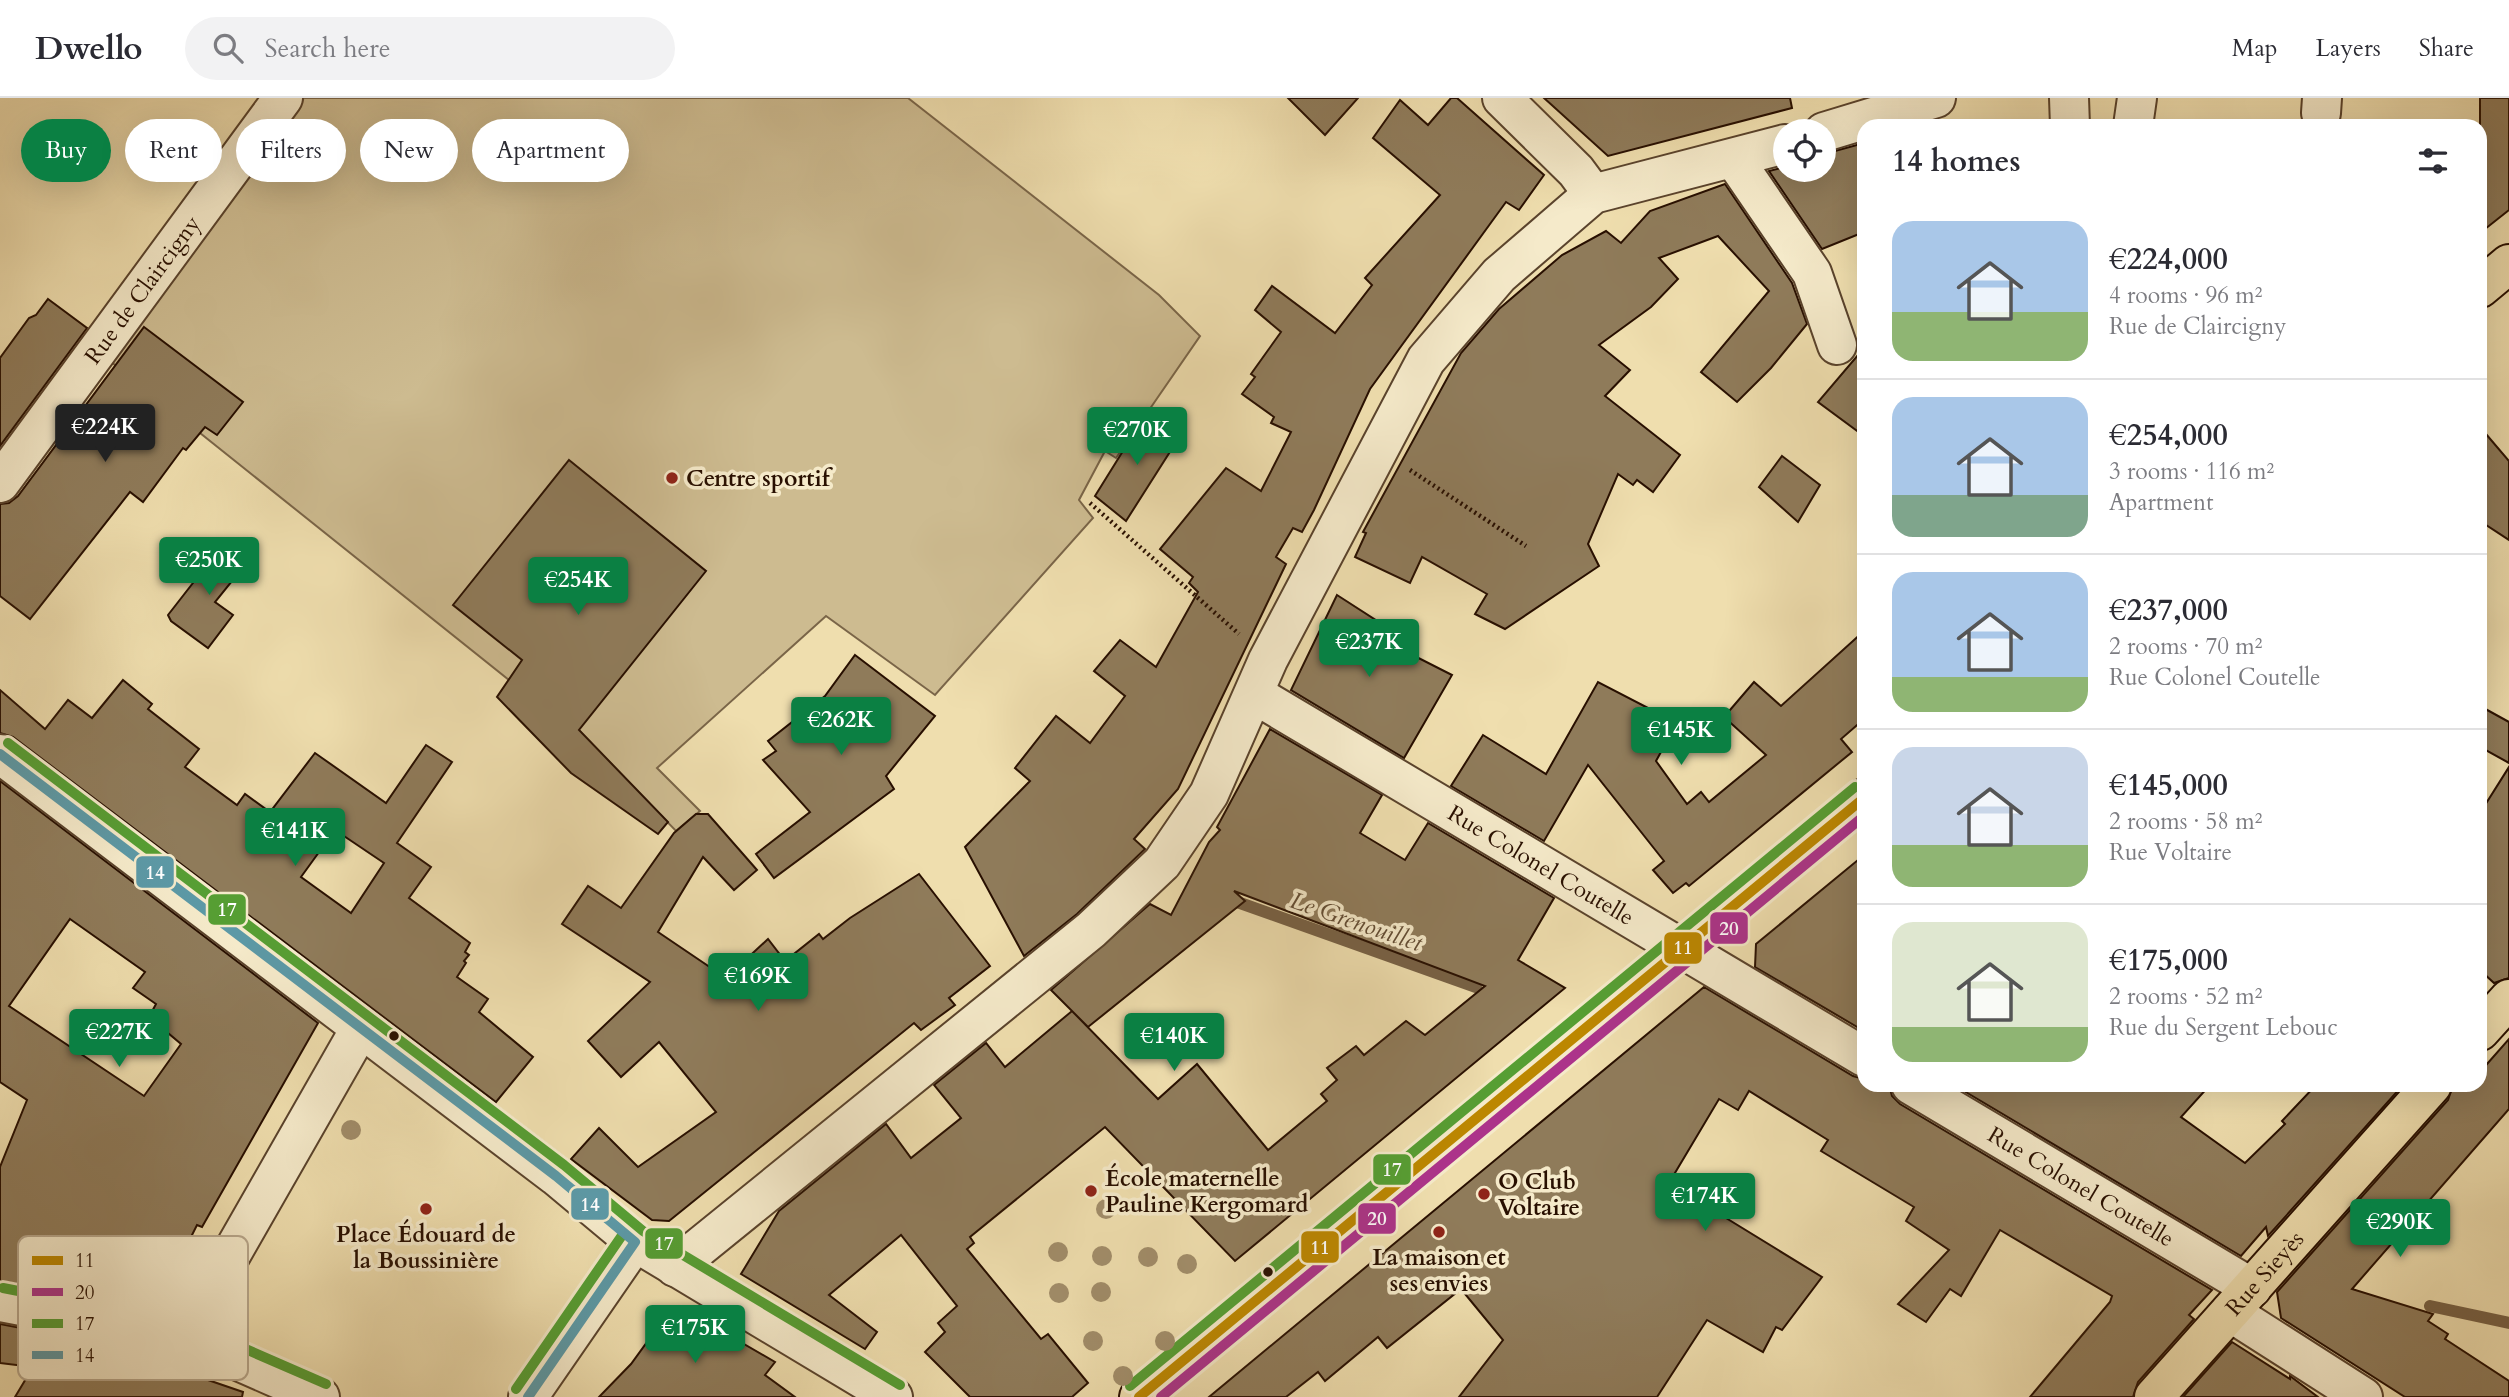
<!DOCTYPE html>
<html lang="en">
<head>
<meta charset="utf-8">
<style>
	:root { --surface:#fff; --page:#f2f2f3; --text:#2b2b33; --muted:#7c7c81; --line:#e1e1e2; --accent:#0b8043 }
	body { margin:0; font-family:Cardo,serif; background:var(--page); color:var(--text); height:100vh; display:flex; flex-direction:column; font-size:26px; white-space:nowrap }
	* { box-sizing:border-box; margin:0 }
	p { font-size:23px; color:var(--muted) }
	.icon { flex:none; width:38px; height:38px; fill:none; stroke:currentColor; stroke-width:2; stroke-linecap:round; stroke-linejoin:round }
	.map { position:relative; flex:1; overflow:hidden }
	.details { position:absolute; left:1857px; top:21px; width:630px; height:973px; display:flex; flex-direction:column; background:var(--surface); border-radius:21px; box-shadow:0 7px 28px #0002 }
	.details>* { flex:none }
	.guide { position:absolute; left:21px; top:21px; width:665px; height:63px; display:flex; gap:14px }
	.buttons { position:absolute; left:1773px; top:21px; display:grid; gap:14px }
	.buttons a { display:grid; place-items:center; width:63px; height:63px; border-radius:50%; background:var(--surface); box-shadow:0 7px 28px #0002; font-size:35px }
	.price { position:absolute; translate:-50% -60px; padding:0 16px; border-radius:7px; background:var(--accent); color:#fff; font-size:23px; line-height:46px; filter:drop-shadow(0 2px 4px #0008) }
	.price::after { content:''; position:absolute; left:50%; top:42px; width:21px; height:16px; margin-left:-10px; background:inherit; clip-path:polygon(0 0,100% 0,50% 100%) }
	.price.current { background:#222; color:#fff }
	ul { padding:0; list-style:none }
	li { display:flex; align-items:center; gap:21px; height:175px; padding:0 35px }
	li+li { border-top:2px solid var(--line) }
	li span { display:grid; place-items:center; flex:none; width:196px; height:140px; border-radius:21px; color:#555 }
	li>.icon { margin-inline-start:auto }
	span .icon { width:84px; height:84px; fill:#fffc; stroke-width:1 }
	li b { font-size:30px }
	h2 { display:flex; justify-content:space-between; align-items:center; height:84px; padding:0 35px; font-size:30px }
	.pill { padding:0 24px; border-radius:32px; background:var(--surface); box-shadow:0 7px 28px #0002; font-size:24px; line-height:63px }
	.pill.current { background:var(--accent); color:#fff }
	header { display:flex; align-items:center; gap:42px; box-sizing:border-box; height:98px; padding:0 35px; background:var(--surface); border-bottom:2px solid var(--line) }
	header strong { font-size:33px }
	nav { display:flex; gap:38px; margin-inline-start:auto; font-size:24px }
	.search { width:490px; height:63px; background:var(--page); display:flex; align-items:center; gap:18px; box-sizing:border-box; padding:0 24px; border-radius:38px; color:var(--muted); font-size:26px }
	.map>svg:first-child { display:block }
</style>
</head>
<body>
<header>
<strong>Dwello</strong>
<div class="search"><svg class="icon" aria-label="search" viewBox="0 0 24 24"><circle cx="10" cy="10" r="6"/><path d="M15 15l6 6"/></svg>Search here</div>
<nav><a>Map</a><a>Layers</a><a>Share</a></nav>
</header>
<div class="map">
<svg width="2509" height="1299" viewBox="0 0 2509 1299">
	<rect width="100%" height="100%" fill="#efdeae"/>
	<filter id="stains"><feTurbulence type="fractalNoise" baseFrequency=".00286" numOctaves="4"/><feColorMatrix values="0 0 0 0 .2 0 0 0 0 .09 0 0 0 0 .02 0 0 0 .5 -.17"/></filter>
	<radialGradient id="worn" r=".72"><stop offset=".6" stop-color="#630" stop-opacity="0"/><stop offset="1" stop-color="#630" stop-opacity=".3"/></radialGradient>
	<path fill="#cdbb90" stroke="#7a6548" stroke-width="2" d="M304 0H908L1159 197 1200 238 1116 360 1105 353 1079 402 1093 420 935 597 826 518 657 670 700 713 676 733 518 569 509 582 110 263Z"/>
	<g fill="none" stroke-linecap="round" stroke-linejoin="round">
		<g stroke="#776145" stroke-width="12">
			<path d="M1226 800 1476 889"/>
			<path d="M2430 1208 2509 1225"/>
		</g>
	</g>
	<g fill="#8f7b5a" stroke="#280f00" stroke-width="2" fill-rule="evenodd">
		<path d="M1288 0H1358L1325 37Z"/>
		<path d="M1451 0H1457L1544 77 1519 112 1506 104 1370 291 1314 412 1302 434 1293 430 1276 459 1286 466 1178 691 1134 741 1145 751 1077 816 1024 858 965 749 1030 683 1015 670 1056 618 1090 645 1125 598 1094 573 1120 542 1156 569 1198 494 1189 485 1193 479 1160 451 1226 370 1261 393 1291 334 1271 325 1274 319 1242 296 1255 279 1251 276 1281 234 1255 212 1272 188 1335 235 1372 187 1365 180 1440 97 1373 40 1400 2 1428 27Z"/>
		<path d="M1544 0H1790L1792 10 1608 58Z"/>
		<path d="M2480 0H2509V112L2480 135Z"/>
		<path d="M1864 45V134L1822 151 1769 73 1785 69V72H1824V56Z"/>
		<path d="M1725 86 1792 185 1807 226 1771 270 1737 304 1701 274 1769 193 1718 138 1659 160 1678 181 1651 209 1599 247 1630 272 1605 298 1680 357 1653 394 1637 382 1633 387 1618 376 1588 446 1599 468 1505 531 1475 516 1487 496 1422 459 1410 485 1355 459 1366 435 1363 434 1461 255 1499 211 1562 157 1606 133 1621 145 1650 113Z"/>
		<path d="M48 201 87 230 0 348V260L29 220 36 217Z"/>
		<path d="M144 229 243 304 217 337 205 329 186 352 183 350 143 404 130 394 30 521 0 498V406L9 405 18 398Z"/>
		<path d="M1864 250V338L1818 304Z"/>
		<path d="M1146 316 1180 338 1126 423 1095 398Z"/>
		<path d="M2480 329 2509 363V442L2480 423Z"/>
		<path d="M1782 358 1820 387 1798 424 1759 389Z"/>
		<path d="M569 362 706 473 579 632 668 724 658 736 571 675 497 599 522 562 453 507Z"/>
		<path d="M225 444 249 462 215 504 233 517 208 550 171 523 168 517Z"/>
		<path d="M1337 497 1388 530 1383 542 1452 577 1404 660 1291 592Z"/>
		<path d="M1864 533V621L1841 641 1852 654 1689 788 1686 785 1673 795 1653 772 1664 763 1588 667 1544 743 1451 688 1483 637 1546 676 1598 584 1677 625 1656 663 1687 706 1701 694 1709 704 1766 657 1724 619 1754 584 1781 608Z"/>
		<path d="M855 557 935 618 886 678 894 691 774 780 756 756 810 714 763 662 776 653 768 643 825 598Z"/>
		<path d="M123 582 152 606 148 611 199 651 185 669 237 707 245 696 270 714 315 655 386 705 426 647 452 664 397 745 431 769 409 800 470 845 465 854 469 857 464 863 466 865 457 879 488 901 479 914 533 959 496 1004 13 639 0 635V592L45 631 68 602 92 620ZM335 732 384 765 351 815 301 779Z"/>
		<path d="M2480 608 2509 624V665L2480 649Z"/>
		<path d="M1270 631 1382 697 1360 735 1405 762 1428 725 1554 800 1518 862 1565 890 1235 1163 1105 1029 970 1139 974 1145 967 1151 1041 1241 1048 1236 1088 1285 1072 1299H970L925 1254 945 1234 938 1225 957 1208 901 1137 829 1197 877 1234 865 1251 741 1176 779 1113 886 1026 911 1060 961 1020 934 987 986 945 1005 969 1072 913 1158 1001 1197 966 1268 1052 1327 1003 1321 996 1337 982 1327 970 1356 948 1364 957 1406 923 1425 937 1485 888 1234 793 1245 803 1088 929 1051 892 1150 806 1171 817 1209 744 1220 732 1217 729Z"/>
		<path d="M2509 669V880L2494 885 2480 872V715Z"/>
		<path d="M0 683 318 925 202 1129 197 1127 155 1211 0 1183V1069L27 1002 0 984ZM70 821 145 874 133 890 156 906 149 919 181 946 144 998 9 908Z"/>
		<path d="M696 716H708L757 772 734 792 703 759 658 834 726 880 768 841 785 863 819 836 823 841 850 820 919 776 990 868 949 900 955 907 921 932 914 925 669 1123 652 1122 571 1061 599 1030 638 1069 716 1014 659 944 621 979 588 943 650 884 562 826 588 788 621 810 674 735Z"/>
		<path d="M1864 757V933L1755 869 1756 846Z"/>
		<path d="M1704 889 1853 978 1864 981V987H1889L1892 998 1900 1006 2212 1192 2189 1217 2194 1221 2138 1284 2133 1299H2030L2110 1204 2112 1198 2000 1132 1961 1198 1950 1191 1926 1224 1898 1206 1949 1152 1906 1123 1914 1109 1821 1053 1828 1042 1749 993 1738 1012 1719 1001 1669 1085 1822 1179 1782 1232 1776 1229 1763 1254 1707 1222 1657 1299H1459L1503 1242 1461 1191 1387 1250 1378 1239 1325 1283 1318 1274 1286 1299H1209Z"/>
		<path d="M2509 941V1011L2352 1191 2433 1216 2428 1223 2448 1236 2445 1241 2509 1283V1299H2405L2281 1220 2277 1194 2448 1002 2453 987H2480V974Z"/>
		<path d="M1954 987H2210L2181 1019 2245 1065 2285 1026 2282 1023 2316 987H2403L2268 1138 2266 1129 2241 1158Z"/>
		<path d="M687 1213 775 1264 765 1277 795 1299H599L631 1266 666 1218Z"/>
		<path d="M0 1226 135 1252 132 1256 243 1294 242 1299H15L33 1269 0 1265Z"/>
		<path d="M2232 1244 2290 1281V1278L2318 1299H2183Z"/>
	</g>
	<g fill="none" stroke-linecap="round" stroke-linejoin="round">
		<g stroke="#5a432c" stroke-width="42">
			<g id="minor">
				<path d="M1502 0 1576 73 1593 96"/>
				<path d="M2069 0 2070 28"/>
				<path d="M2321 15 2322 0"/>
				<path d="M2133 28 2137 0"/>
				<path d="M1824 34 1936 0"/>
				<path d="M1734 61 1812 175 1837 247"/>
				<path id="s1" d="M0 385 283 0"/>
				<path id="s2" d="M1254 596 1864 959"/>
				<path d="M0 656 556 1078 635 1144 893 1299"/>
				<path id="s3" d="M1911 987 2252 1190"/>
				<path d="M675 1169 1091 832 1162 765 1209 696 1268 562 1426 262 1499 177 1593 96 1785 46"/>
				<path d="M0 1204 184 1239 320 1299"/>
				<path d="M2230 1214 2363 1299"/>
				<path d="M184 1239 360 931"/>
				<path d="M528 1299 635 1144"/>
			</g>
		</g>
		<g stroke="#280f00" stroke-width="42">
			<g id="major">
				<path d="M2480 190 2509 166"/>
				<path d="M2480 933 2509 901"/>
				<path d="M1139 1299 1864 700"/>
				<path id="s4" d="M2154 1299 2432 987"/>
			</g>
		</g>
		<g stroke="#280f00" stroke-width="4.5" stroke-dasharray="2 3.5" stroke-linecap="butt">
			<path d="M1410 372 1526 448"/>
			<path d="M1090 405 1239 536"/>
		</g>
		<use href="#minor" stroke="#f5eaca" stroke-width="38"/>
		<use href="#major" stroke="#efdeae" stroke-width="38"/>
		<g stroke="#f5eaca" stroke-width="16">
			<path id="bus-1" d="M1139 1299 1864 700"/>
		</g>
		<g stroke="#f5eaca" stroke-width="16">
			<path id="bus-2" d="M1161 1299 1864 718"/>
		</g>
		<g stroke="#f5eaca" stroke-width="16">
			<g id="bus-3">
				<path d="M8 645 564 1067 643 1133 900 1287"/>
				<path d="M3 1190 188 1226 326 1286"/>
				<path d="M1130 1288 1855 689"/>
				<path d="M516 1291 623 1136"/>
			</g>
		</g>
		<g stroke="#f5eaca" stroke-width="16">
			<path id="bus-4" d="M0 656 556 1078 635 1144 528 1299"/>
		</g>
		<use href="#bus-1" stroke="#bc8700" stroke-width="10"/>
		<use href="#bus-2" stroke="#ac338a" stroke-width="10"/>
		<use href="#bus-3" stroke="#569e33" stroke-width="10"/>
		<use href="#bus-4" stroke="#5c99a6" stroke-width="10"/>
	</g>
	<g fill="#a18d6a">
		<circle cx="351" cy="1032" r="10"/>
		<circle cx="1106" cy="1111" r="10"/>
		<circle cx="1058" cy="1154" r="10"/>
		<circle cx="1102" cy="1158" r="10"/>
		<circle cx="1148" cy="1159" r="10"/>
		<circle cx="1187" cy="1166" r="10"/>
		<circle cx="1101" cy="1194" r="10"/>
		<circle cx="1059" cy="1195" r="10"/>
		<circle cx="1093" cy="1243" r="10"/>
		<circle cx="1165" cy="1243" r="10"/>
		<circle cx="1123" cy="1278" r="10"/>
	</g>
	<g fill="#8f2418" stroke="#f5eaca" stroke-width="2.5">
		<circle cx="672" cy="380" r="7"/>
		<circle cx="1091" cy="1093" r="7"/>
		<circle cx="1484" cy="1096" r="7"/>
		<circle cx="426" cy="1111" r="7"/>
		<circle cx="1439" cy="1134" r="7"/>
	</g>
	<g fill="#280f00" stroke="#f5eaca" stroke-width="2.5">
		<circle cx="394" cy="938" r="6"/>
		<circle cx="1268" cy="1174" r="6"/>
	</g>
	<g text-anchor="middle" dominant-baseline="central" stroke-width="7" stroke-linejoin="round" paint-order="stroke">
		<g font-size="23" fill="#280f00" stroke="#f5eaca">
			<text stroke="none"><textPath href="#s1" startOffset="240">Rue de Claircigny</textPath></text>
			<text stroke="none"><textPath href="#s2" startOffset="334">Rue Colonel Coutelle</textPath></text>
			<text stroke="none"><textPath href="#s3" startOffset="198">Rue Colonel Coutelle</textPath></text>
			<text stroke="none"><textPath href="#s4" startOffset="166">Rue Sieyès</textPath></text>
		</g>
		<g font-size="23" font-weight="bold" fill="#280f00" stroke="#f5eaca" text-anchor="start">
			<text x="686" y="380">Centre sportif</text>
			<text x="1105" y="1080">École maternelle<tspan x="1105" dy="26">Pauline Kergomard</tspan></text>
			<text x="1498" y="1083">O Club<tspan x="1498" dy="26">Voltaire</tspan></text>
			<text x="426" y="1136" text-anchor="middle">Place Édouard de<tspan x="426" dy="26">la Boussinière</tspan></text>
			<text x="1439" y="1159" text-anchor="middle">La maison et<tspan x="1439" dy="26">ses envies</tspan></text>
		</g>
		<g font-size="24" font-style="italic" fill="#634d34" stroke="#f5eaca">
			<text transform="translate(1356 824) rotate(19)">Le Grenouillet</text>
		</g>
	</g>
	<rect x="18" y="1138" width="230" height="144" rx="10" fill="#f5eaca" stroke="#b8a88d" stroke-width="2"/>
	<rect x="32" y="1158" width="31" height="9" fill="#bc8700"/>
	<rect x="32" y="1190" width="31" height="8" fill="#ac338a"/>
	<rect x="32" y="1221" width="31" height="9" fill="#569e33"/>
	<rect x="32" y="1253" width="31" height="8" fill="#5c99a6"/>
	<g font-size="19" fill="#280f00">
		<text x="75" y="1169">11</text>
		<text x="75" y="1201">20</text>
		<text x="75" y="1232">17</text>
		<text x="75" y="1264">14</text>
	</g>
	<g stroke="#f5eaca" stroke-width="2.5">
		<rect x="135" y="757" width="40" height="34" rx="7" fill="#5c99a6"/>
		<rect x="207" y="795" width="40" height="33" rx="7" fill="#569e33"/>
		<rect x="1709" y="813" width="40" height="34" rx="7" fill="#ac338a"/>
		<rect x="1663" y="833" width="40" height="34" rx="7" fill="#bc8700"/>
		<rect x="1372" y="1055" width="40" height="33" rx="7" fill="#569e33"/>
		<rect x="570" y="1089" width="40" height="34" rx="7" fill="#5c99a6"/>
		<rect x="1357" y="1104" width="40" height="33" rx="7" fill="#ac338a"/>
		<rect x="644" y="1129" width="40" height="33" rx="7" fill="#569e33"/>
		<rect x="1300" y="1132" width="40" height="34" rx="7" fill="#bc8700"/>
	</g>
	<g font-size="19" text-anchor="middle" font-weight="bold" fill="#fff">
		<text x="155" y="781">14</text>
		<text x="227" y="818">17</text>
		<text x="1729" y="837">20</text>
		<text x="1683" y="856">11</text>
		<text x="1392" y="1078">17</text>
		<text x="590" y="1113">14</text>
		<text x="1377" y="1127">20</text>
		<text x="664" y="1152">17</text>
		<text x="1320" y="1156">11</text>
	</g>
	<rect width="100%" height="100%" filter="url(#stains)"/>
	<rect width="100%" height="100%" fill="url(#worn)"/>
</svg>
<div class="buttons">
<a><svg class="icon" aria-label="locate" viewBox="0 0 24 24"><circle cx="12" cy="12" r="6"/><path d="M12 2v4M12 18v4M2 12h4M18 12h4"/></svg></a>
</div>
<b class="price current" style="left:105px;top:366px">€224K</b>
<b class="price" style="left:1137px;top:369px">€270K</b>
<b class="price" style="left:209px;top:499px">€250K</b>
<b class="price" style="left:578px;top:519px">€254K</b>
<b class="price" style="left:1369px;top:581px">€237K</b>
<b class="price" style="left:841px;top:659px">€262K</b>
<b class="price" style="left:1681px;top:669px">€145K</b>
<b class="price" style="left:295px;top:770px">€141K</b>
<b class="price" style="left:758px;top:915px">€169K</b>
<b class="price" style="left:119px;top:971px">€227K</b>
<b class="price" style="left:1174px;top:975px">€140K</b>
<b class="price" style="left:1705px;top:1135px">€174K</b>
<b class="price" style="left:2400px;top:1161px">€290K</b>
<b class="price" style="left:695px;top:1267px">€175K</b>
<div class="guide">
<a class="pill current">Buy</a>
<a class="pill">Rent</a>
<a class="pill">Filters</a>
<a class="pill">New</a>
<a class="pill">Apartment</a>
</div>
<section class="details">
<h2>14 homes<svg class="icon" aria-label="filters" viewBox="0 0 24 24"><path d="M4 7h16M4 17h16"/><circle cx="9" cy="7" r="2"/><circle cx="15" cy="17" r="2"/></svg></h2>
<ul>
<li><span style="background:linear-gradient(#a9c7e8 65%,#8fb573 0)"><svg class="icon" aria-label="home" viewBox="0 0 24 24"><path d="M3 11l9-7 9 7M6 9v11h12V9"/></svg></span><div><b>€224,000</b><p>4 rooms · 96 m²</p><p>Rue de Claircigny</p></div></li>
<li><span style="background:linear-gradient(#a9c7e8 70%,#7fa58c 0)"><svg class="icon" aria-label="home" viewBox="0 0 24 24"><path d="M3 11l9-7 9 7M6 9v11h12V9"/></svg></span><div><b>€254,000</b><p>3 rooms · 116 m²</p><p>Apartment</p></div></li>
<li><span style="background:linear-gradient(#a9c7e8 75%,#8fb573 0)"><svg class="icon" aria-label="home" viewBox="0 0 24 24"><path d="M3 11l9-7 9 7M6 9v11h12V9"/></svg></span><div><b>€237,000</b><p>2 rooms · 70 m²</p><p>Rue Colonel Coutelle</p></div></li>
<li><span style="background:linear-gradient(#c9d6e8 70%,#8fb573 0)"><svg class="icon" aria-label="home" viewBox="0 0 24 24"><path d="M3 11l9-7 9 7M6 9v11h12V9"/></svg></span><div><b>€145,000</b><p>2 rooms · 58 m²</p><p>Rue Voltaire</p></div></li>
<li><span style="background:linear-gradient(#dfe7d0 75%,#8fb573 0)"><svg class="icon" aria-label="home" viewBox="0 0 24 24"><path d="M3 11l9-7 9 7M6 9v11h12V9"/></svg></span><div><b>€175,000</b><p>2 rooms · 52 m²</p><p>Rue du Sergent Lebouc</p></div></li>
</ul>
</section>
</div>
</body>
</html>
